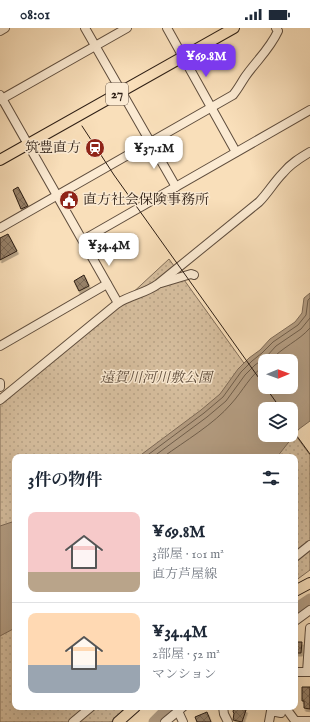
<!DOCTYPE html>
<html lang="ja">
<head>
<meta charset="utf-8">
<style>
	:root { --surface:#fff; --page:#f6f6f7; --text:#1f2937; --muted:#747a83; --line:#e0e1e3; --accent:#7c3aed }
	body { margin:0; font-family:"IM FELL English","Noto Serif JP",serif; background:var(--page); color:var(--text); height:100vh; display:flex; flex-direction:column; font-size:15px; white-space:nowrap }
	* { box-sizing:border-box; margin:0 }
	p { font-size:13px; color:var(--muted) }
	.icon { flex:none; width:22px; height:22px; fill:none; stroke:currentColor; stroke-width:2; stroke-linecap:round; stroke-linejoin:round }
	.map { position:relative; flex:1; overflow:hidden }
	.drawer { position:absolute; left:12px; top:426px; width:286px; height:256px; display:flex; flex-direction:column; background:var(--surface); border-radius:8px; box-shadow:0 4px 16px #0002 }
	.drawer>* { flex:none }
	.needle { width:26px; rotate:89deg }
	.buttons { position:absolute; left:258px; top:326px; display:grid; gap:8px }
	.buttons a { display:grid; place-items:center; width:40px; height:40px; border-radius:8px; background:var(--surface); box-shadow:0 4px 16px #0002; font-size:20px }
	.price { position:absolute; translate:-50% -34px; padding:0 9px; border-radius:8px; background:#fff; color:#222; font-size:13px; line-height:26px; filter:drop-shadow(0 1px 2px #0008) }
	.price::after { content:''; position:absolute; left:50%; top:24px; width:12px; height:9px; margin-left:-6px; background:inherit; clip-path:polygon(0 0,100% 0,50% 100%) }
	.price.active { background:var(--accent); color:#fff }
	ul { padding:0; list-style:none }
	li { display:flex; align-items:center; gap:12px; height:100px; padding:0 16px }
	li+li { border-top:1px solid var(--line) }
	li span { display:grid; place-items:center; flex:none; width:112px; height:80px; border-radius:8px; color:#555 }
	li>.icon { margin-inline-start:auto }
	span .icon { width:48px; height:48px; fill:#fffc; stroke-width:1 }
	li b { font-size:17px }
	h2 { display:flex; justify-content:space-between; align-items:center; height:48px; padding:0 16px; font-size:17px }
	.status { display:flex; justify-content:space-between; align-items:center; height:28px; padding:0 20px; background:var(--surface); direction:ltr }
	.status svg { height:11px; fill:currentColor }
	.map>svg:first-child { display:block }
</style>
</head>
<body>
<div class="status"><b>08:01</b><svg viewBox="0 0 49 12"><path d="M0 12V9h3v3zM5 12V6h3v6zM10 12V3h3v9zM15 12V0h3v12zM26 1h20v11H26zM47 4h2v5h-2z"/></svg></div>
<div class="map">
<svg width="310" height="694" viewBox="0 0 310 694">
	<defs>
		<pattern id="grass-dots" width="8" height="8" patternUnits="userSpaceOnUse"><rect width="8" height="8" fill="#d6be9e"/><path d="M2 2h.1M6 6h.1" fill="none" stroke="#b8a387" stroke-width="1.8" stroke-linecap="round"/></pattern>
		<pattern id="building-cross-hatch" width="8" height="8" patternUnits="userSpaceOnUse"><rect width="8" height="8" fill="#97826a"/><path d="M0 0l8 8M0 8l8-8" fill="none" stroke="#7c6a56"/></pattern>
		<filter id="shadow"><feDropShadow dx="1.5" dy="3" stdDeviation="0" flood-color="#0004"/></filter>
	</defs>
	<rect width="100%" height="100%" fill="#f9dfba"/>
	<filter id="stains"><feTurbulence type="fractalNoise" baseFrequency=".005" numOctaves="4"/><feColorMatrix values="0 0 0 0 .2 0 0 0 0 .09 0 0 0 0 .02 0 0 0 .5 -.17"/></filter>
	<radialGradient id="worn" r=".72"><stop offset=".6" stop-color="#630" stop-opacity="0"/><stop offset="1" stop-color="#630" stop-opacity=".3"/></radialGradient>
	<path fill="url(#grass-dots)" stroke="#826e59" d="M169 231 277 381H265V407H291V401L310 427V542L295 553V429H15V679H130L111 694H0V375L114 282Z"/>
	<g fill="#b49d82" stroke="#7e6a56" fill-rule="evenodd">
		<path d="M310 265V393L299 401 277 429H138L201 382 220 366 238 341 249 330 260 322 270 311 295 294 302 285 304 270ZM265 333H291V359H265ZM265 381H291V407H265Z"/>
		<path d="M15 493V600L0 608V498Z"/>
	</g>
	<g fill="none" stroke-linecap="round" stroke-linejoin="round">
		<g stroke="#705e4b" stroke-width="1">
			<path d="M270 333C282 319 299 313 310 300"/>
			<path d="M145 429 204 385 223 369 241 344 252 333 262 325 273 314 298 297 306 287 308 272 310 270"/>
			<path d="M153 429 207 389 226 373 245 347 255 337 266 329 276 318 301 301 310 290"/>
			<path d="M163 429C185 413 214 396 231 376 243 363 250 347 265 337"/>
		</g>
		<g stroke="#b49d82" stroke-width="11">
			<path d="M295 581 310 571"/>
			<path d="M154 694 169 679"/>
		</g>
	</g>
	<g fill="url(#building-cross-hatch)" stroke="#2d1e14" filter="url(#shadow)">
		<path d="M18 159 28 178 21 181 13 162Z"/>
		<path d="M8 206 17 223 0 232V210Z"/>
		<path d="M84 247 89 258 79 263 74 253Z"/>
		<path d="M295 614H302L301 625H295Z"/>
		<path d="M302 659H310V681L304 680V673H302Z"/>
		<path d="M234 679H241L240 681 246 682 242 694 233 692 234 685 233 684Z"/>
		<path d="M207 684 211 694H197L195 689Z"/>
	</g>
	<g fill="none" stroke-linecap="round" stroke-linejoin="round">
		<g stroke="#604e3e" stroke-width="10">
			<g id="minor">
				<path d="M85 0 176 159"/>
				<path d="M167 0 236 124"/>
				<path d="M0 3 5 0"/>
				<path d="M0 67 118 275"/>
				<path d="M0 72 127 0"/>
				<path d="M0 200 233 67C238 61 241 55 245 49 256 33 270 21 278 3L276 0"/>
				<path d="M83 212 310 82"/>
				<path d="M161 255 191 246 194 247"/>
				<path d="M0 318 107 256"/>
				<path d="M0 355V359"/>
				<path d="M0 372 118 275C131 267 146 265 158 256L259 174C268 165 274 154 283 145 290 136 300 130 310 124"/>
				<path d="M295 529 310 517"/>
				<path d="M295 593 310 582"/>
				<path d="M295 644H310"/>
				<path d="M307 644 310 600"/>
				<path d="M223 679 224 686 228 694"/>
				<path d="M285 679 296 694"/>
				<path d="M178 683 183 694"/>
				<path d="M296 693H310"/>
				<path d="M73 694 91 679"/>
				<path d="M165 694 183 679"/>
				<path d="M269 694 271 683 281 685 282 679"/>
			</g>
		</g>
		<g stroke="#2d1e14" stroke-width="12">
			<g id="major">
				<path d="M0 132 234 0"/>
				<path d="M295 563 310 555"/>
				<path d="M118 694 135 679"/>
			</g>
		</g>
		<use href="#minor" stroke="#fbead2" stroke-width="8"/>
		<use href="#major" stroke="#f9dfba" stroke-width="10"/>
		<g stroke="#2d1e14" stroke-width="1">
			<path d="M82 98 114 147 281 381"/>
			<path d="M291 400 310 426"/>
		</g>
	</g>
	<defs>
		<g id="station-disc" transform="scale(1)"><circle r="9.5" fill="#8f2418" stroke="#fbead2"/><path d="M-3-6H3Q5-6 5-4V2Q5 4 3 4L4.5 6H3L1.5 4h-3L-3 6H-4.5L-3 4Q-5 4-5 2V-4Q-5-6-3-6ZM-3.5-4v3h7v-3ZM-3.5 1v1.5H-2V1ZM2 1v1.5H3.5V1Z" fill="#fff"/></g>
		<g id="civic-disc" transform="scale(1)"><circle r="9.5" fill="#8f2418" stroke="#fbead2"/><path d="M-.6-6.5H3V-4.5H.6V-3L4-1V1h2V6H-6V1h2V-1L-.6-3ZM-1.2 2.5V6h2.4V2.5Z" fill="#fff"/></g>
	</defs>
	<g fill-rule="evenodd">
		<use href="#station-disc" x="95" y="120"/>
		<use href="#civic-disc" x="69" y="172"/>
	</g>
	<g text-anchor="middle" dominant-baseline="central" stroke-width="3" stroke-linejoin="round" paint-order="stroke">
		<rect fill="#fbead2" stroke="#6b5b4d" stroke-width="1" x="106" y="55" width="22" height="22" rx="3"/>
		<g font-size="13" font-weight="bold" fill="#2d1e14">
			<text x="117" y="66">27</text>
		</g>
		<g font-size="14" fill="#2d1e14" stroke="#fbead2" text-anchor="end">
			<text x="81" y="120">筑豊直方</text>
			<text x="83" y="172" text-anchor="start">直方社会保険事務所</text>
		</g>
		<g font-size="14" font-style="italic" fill="#604e3d" stroke="#fbead2">
			<text x="156" y="350">遠賀川河川敷公園</text>
		</g>
	</g>
	<rect width="100%" height="100%" filter="url(#stains)"/>
	<rect width="100%" height="100%" fill="url(#worn)"/>
</svg>
<div class="buttons">
<a><svg class="needle" viewBox="-14 -14 28 28"><path d="M0-13l5 13h-10z" fill="#e53935"/><path d="M0 13l5-13h-10z" fill="#747a83"/></svg></a>
<a><svg class="icon" aria-label="layers" viewBox="0 0 24 24"><path d="M12 4l9 5-9 5-9-5zM3 14l9 5 9-5"/></svg></a>
</div>
<b class="price active" style="left:206px;top:50px">¥69.8M</b>
<b class="price" style="left:154px;top:142px">¥37.1M</b>
<b class="price" style="left:109px;top:239px">¥34.4M</b>
<section class="drawer">
<h2>3件の物件<svg class="icon" aria-label="filters" viewBox="0 0 24 24"><path d="M4 7h16M4 17h16"/><circle cx="9" cy="7" r="2"/><circle cx="15" cy="17" r="2"/></svg></h2>
<ul>
<li><span style="background:linear-gradient(#f6c9c9 75%,#b9a48a 0)"><svg class="icon" aria-label="home" viewBox="0 0 24 24"><path d="M3 11l9-7 9 7M6 9v11h12V9"/></svg></span><div><b>¥69.8M</b><p>3部屋 · 101 m²</p><p>直方芦屋線</p></div></li>
<li><span style="background:linear-gradient(#ffd9b3 65%,#9aa5b1 0)"><svg class="icon" aria-label="home" viewBox="0 0 24 24"><path d="M3 11l9-7 9 7M6 9v11h12V9"/></svg></span><div><b>¥34.4M</b><p>2部屋 · 52 m²</p><p>マンション</p></div></li>
</ul>
</section>
</div>
</body>
</html>
